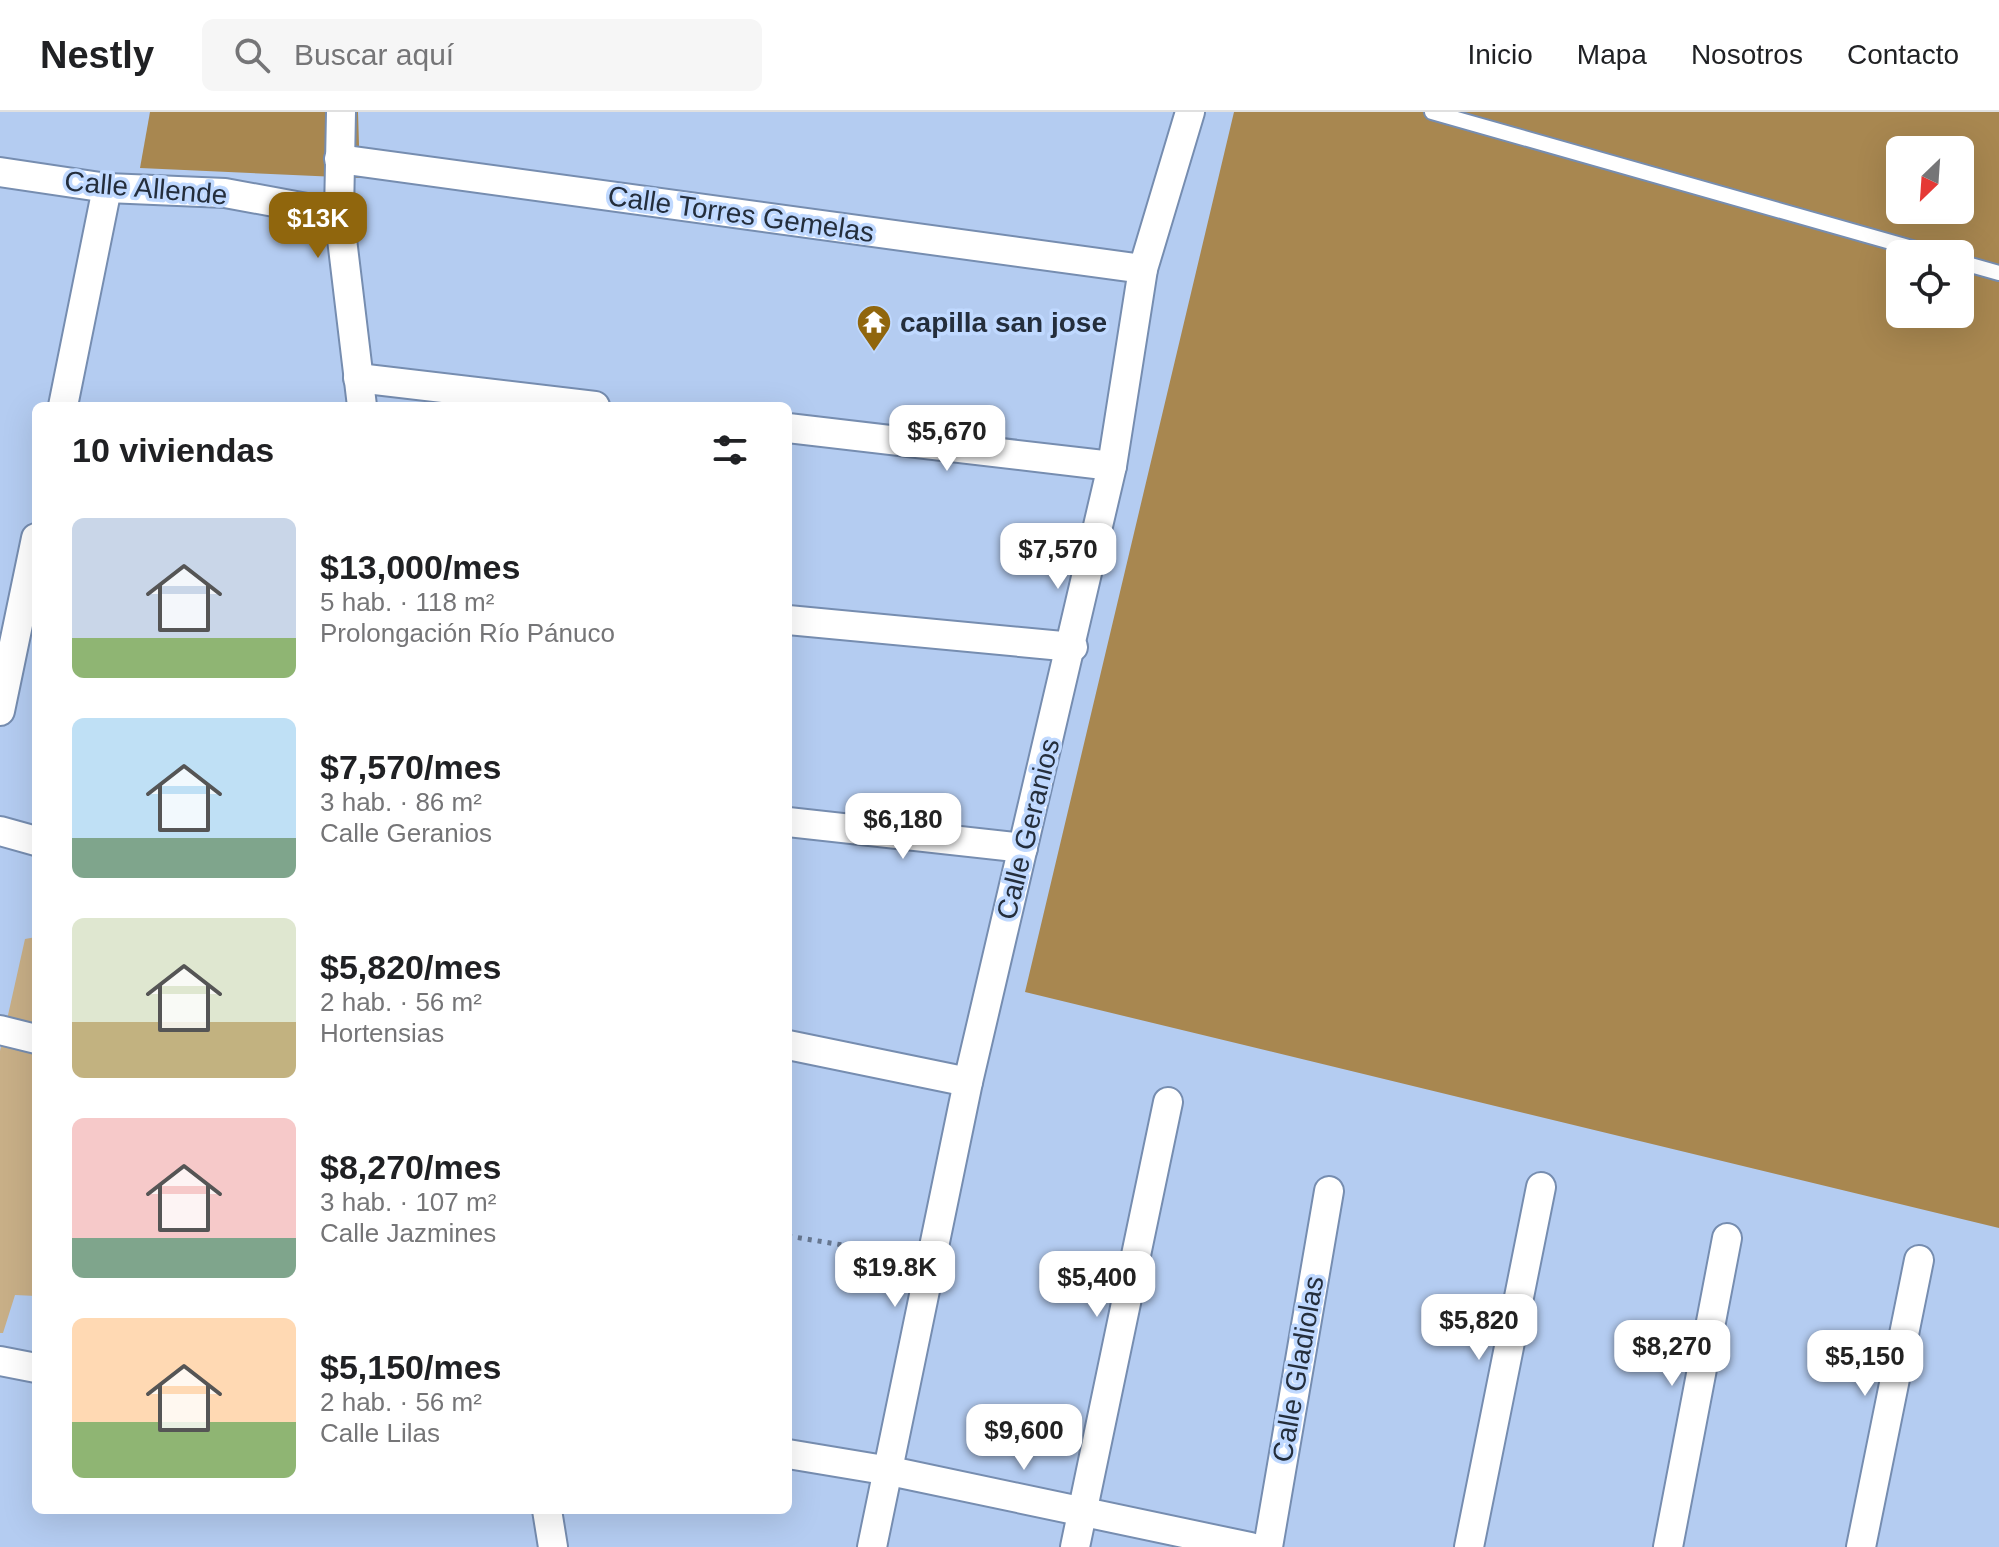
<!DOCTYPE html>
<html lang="es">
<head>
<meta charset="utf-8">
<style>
	:root { --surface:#fff; --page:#f6f6f6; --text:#202124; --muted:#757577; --line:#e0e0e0; --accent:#90660d }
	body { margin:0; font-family:Helvetica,sans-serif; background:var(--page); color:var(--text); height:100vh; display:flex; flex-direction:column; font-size:30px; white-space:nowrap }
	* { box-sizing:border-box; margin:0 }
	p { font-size:26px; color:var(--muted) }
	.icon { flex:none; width:44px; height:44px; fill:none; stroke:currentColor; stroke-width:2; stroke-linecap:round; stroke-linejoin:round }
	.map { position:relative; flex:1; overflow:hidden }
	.drawer { position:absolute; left:32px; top:290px; width:760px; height:1112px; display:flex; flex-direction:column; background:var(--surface); border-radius:12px; box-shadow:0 8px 32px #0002 }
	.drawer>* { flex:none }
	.needle { width:52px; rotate:205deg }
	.buttons { position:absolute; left:1886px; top:24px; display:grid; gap:16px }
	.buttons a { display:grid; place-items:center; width:88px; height:88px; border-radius:12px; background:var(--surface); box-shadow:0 8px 32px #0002; font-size:40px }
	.price { position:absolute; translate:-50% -68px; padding:0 18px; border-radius:16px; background:#fff; color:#222; font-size:26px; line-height:52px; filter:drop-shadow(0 2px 4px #0008) }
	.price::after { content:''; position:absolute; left:50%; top:48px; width:24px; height:18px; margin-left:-12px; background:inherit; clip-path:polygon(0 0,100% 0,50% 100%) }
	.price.on { background:var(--accent); color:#fff }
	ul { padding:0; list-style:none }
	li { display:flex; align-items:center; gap:24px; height:200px; padding:0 40px }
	li span { display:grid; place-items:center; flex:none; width:224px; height:160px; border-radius:12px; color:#555 }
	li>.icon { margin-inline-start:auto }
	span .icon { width:96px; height:96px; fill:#fffc; stroke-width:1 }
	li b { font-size:34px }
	h2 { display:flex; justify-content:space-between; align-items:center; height:96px; padding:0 40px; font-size:34px }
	header { display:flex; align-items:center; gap:48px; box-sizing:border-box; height:112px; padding:0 40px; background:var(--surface); border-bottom:2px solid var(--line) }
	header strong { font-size:38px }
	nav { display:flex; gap:44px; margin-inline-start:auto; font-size:28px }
	.search { width:560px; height:72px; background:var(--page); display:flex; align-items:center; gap:20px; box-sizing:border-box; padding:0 28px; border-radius:12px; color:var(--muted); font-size:30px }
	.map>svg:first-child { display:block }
</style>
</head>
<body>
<header>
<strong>Nestly</strong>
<div class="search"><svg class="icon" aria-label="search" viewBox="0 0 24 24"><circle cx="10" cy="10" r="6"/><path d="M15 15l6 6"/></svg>Buscar aquí</div>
<nav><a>Inicio</a><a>Mapa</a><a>Nosotros</a><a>Contacto</a></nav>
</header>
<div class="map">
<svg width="1999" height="1435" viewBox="0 0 1999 1435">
	<rect width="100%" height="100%" fill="#b4ccf1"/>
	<path fill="#c8af87" d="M36 825V1184L15 1183 3 1221H0V939L25 827Z"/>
	<g fill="#a88750" fill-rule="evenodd">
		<path d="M150 0H358L360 66 140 56Z"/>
		<path d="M1234 0H1999V1116L1025 880ZM1900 38H1960V98H1900ZM1900 142H1960V202H1900Z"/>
	</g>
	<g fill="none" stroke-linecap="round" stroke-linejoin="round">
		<g stroke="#768db0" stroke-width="18">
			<g id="lane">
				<path d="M1432 0 1933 142"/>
				<path d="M1960 150 1999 161"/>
			</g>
		</g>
		<g stroke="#768db0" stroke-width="32">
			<g id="street">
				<path d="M341 0 339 102 362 294"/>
				<path d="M339 47 1143 157"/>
				<path d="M0 60 107 76 225 81 339 102"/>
				<path d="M358 266 595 294"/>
				<path d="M63 294 107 76"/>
				<path d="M788 316 1112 354"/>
				<path d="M788 508 1073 535"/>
				<path d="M0 599 36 426"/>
				<path d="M788 710 1023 736"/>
				<path d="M0 719 36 729"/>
				<path d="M0 918 36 927"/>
				<path d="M788 933 968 970"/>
				<path d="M0 1249 36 1256"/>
				<path d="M788 1342 890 1359 1250 1435"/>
				<path d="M547 1398 553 1435"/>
				<path d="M872 1435 968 970 1112 354 1143 157 1190 0"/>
				<path d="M1075 1435 1168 990"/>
				<path d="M1268 1435 1329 1079"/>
				<path d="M1469 1435 1541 1075"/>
				<path d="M1668 1435 1727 1126"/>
				<path d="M1861 1435 1919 1148"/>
			</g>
		</g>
		<path stroke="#677790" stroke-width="5" stroke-dasharray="4 6" stroke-linecap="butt" d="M788 1124 903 1143"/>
		<use href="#lane" stroke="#fff" stroke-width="14"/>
		<use href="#street" stroke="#fff" stroke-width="28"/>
	</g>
	<defs>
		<g id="temple-pin" transform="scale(1.8)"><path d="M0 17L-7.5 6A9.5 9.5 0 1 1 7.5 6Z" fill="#90660d" stroke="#c0d9ff"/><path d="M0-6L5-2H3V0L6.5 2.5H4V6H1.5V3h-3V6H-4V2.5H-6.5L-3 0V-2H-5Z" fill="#fff"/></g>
	</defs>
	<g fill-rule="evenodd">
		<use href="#temple-pin" x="874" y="210"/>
	</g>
	<g text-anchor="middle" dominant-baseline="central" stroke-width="7" stroke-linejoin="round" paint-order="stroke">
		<g font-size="28" fill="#242e3c" stroke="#c0d9ff">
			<text transform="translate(146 76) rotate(5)">Calle Allende</text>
			<text transform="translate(741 102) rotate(8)">Calle Torres Gemelas</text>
			<text transform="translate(1028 717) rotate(-76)">Calle Geranios</text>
			<text transform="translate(1298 1257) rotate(-80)">Calle Gladiolas</text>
		</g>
		<g font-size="28" font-weight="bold" fill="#242e3c" stroke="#c0d9ff" text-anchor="start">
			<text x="900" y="210">capilla san jose</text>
		</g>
	</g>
</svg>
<div class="buttons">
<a><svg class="needle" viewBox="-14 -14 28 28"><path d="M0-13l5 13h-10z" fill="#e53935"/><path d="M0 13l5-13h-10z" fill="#757577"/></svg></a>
<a><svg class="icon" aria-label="locate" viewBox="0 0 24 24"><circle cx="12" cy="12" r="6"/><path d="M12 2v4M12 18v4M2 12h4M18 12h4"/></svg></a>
</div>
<b class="price on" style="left:318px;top:148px">$13K</b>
<b class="price" style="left:947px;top:361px">$5,670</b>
<b class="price" style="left:1058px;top:479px">$7,570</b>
<b class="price" style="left:903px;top:749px">$6,180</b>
<b class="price" style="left:895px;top:1197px">$19.8K</b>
<b class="price" style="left:1097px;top:1207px">$5,400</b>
<b class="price" style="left:1479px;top:1250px">$5,820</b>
<b class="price" style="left:1672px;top:1276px">$8,270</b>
<b class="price" style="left:1865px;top:1286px">$5,150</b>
<b class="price" style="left:1024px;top:1360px">$9,600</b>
<section class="drawer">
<h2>10 viviendas<svg class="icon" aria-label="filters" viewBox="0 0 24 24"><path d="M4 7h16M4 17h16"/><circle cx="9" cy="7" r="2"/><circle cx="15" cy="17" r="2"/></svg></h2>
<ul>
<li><span style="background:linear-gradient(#c9d6e8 75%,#8fb573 0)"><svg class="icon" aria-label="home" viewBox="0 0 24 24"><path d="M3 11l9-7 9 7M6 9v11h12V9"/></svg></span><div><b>$13,000/mes</b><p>5 hab. · 118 m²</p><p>Prolongación Río Pánuco</p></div></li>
<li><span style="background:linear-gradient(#bfe0f5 75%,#7fa58c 0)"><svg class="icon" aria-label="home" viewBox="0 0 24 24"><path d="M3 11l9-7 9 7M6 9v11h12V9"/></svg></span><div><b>$7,570/mes</b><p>3 hab. · 86 m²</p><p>Calle Geranios</p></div></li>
<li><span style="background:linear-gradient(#dfe7d0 65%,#c2b280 0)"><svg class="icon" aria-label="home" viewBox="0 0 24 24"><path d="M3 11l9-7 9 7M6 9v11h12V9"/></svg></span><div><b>$5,820/mes</b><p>2 hab. · 56 m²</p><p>Hortensias</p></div></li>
<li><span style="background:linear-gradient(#f6c9c9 75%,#7fa58c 0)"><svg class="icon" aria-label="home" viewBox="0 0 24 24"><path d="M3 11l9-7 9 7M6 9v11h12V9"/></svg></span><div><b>$8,270/mes</b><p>3 hab. · 107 m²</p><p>Calle Jazmines</p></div></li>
<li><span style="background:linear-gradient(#ffd9b3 65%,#8fb573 0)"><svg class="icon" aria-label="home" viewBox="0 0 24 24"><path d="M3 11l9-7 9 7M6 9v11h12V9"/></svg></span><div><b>$5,150/mes</b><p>2 hab. · 56 m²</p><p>Calle Lilas</p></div></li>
</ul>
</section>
</div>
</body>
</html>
